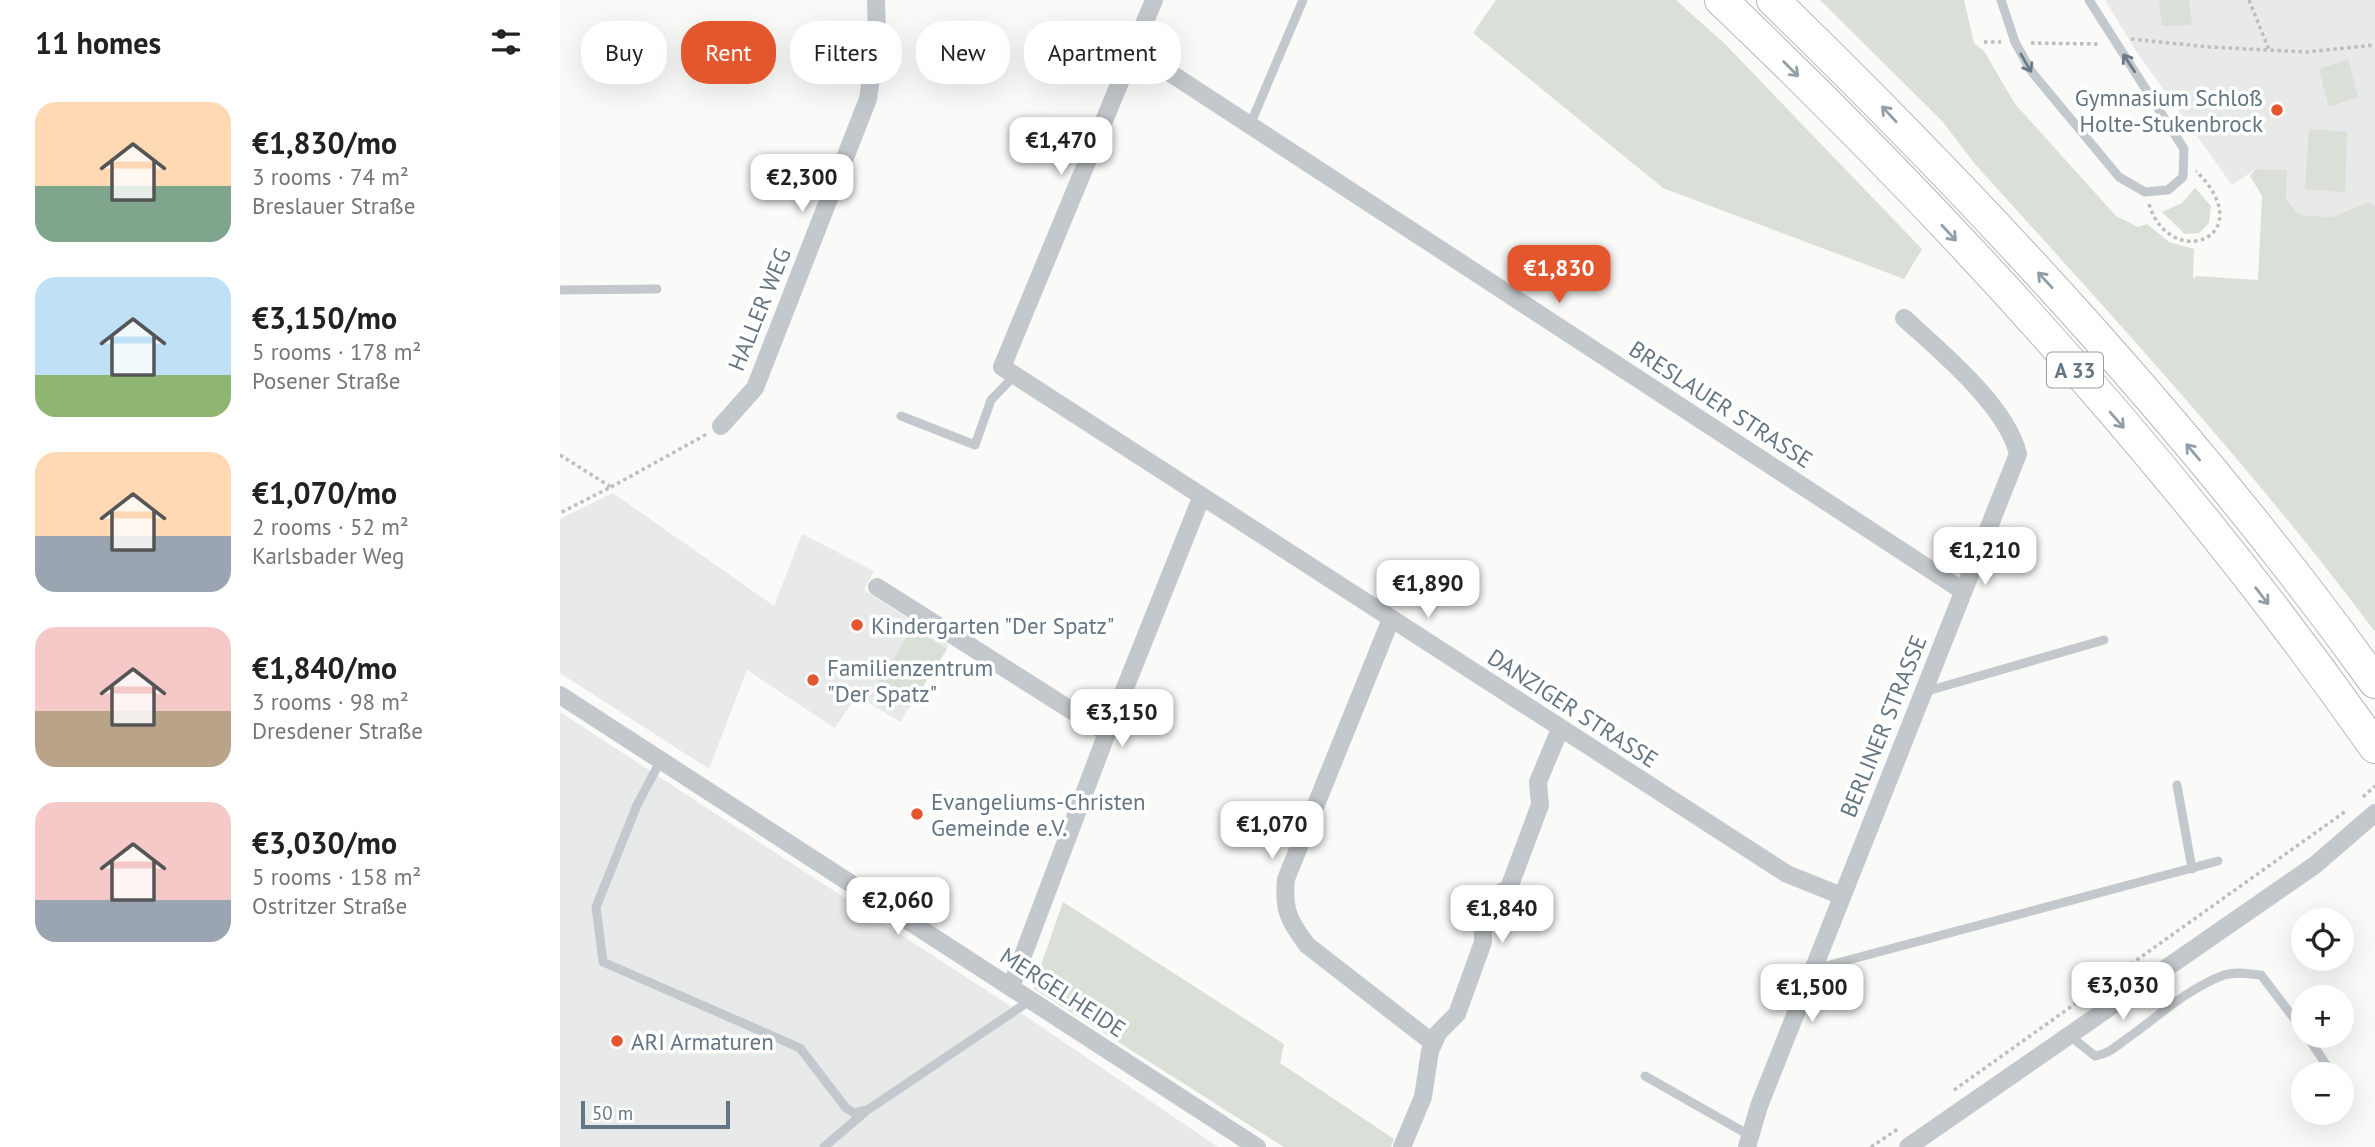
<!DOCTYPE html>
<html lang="en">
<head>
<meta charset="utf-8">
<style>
	:root { --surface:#fff; --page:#f2f2f2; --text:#222; --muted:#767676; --accent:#e4572e }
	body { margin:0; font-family:"PT Sans",sans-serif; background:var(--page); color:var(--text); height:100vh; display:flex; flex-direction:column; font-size:26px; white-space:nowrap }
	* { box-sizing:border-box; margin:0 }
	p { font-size:23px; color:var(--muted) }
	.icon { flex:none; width:38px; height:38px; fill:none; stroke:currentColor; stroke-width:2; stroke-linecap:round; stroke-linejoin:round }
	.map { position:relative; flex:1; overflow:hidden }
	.sheet { display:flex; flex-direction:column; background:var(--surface); width:560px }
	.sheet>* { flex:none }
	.top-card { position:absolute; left:21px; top:21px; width:665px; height:63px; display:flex; gap:14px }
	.buttons { position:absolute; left:1731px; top:908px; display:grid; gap:14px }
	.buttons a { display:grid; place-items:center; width:63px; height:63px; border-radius:50%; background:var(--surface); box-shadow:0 7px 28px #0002; font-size:35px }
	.scale { position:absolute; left:21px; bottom:18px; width:149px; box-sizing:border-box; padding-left:7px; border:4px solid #657683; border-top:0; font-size:19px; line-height:24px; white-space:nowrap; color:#657683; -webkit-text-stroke:5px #fff; paint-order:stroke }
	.price { position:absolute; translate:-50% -60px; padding:0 16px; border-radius:14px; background:#fff; color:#222; font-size:23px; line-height:46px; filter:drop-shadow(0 2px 4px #0008) }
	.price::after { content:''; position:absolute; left:50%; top:42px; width:21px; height:16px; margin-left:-10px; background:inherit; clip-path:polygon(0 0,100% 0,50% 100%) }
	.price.on { background:var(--accent); color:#fff }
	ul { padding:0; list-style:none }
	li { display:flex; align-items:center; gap:21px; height:175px; padding:0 35px }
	li span { display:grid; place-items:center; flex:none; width:196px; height:140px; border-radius:21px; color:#555 }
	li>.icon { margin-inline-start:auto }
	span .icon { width:84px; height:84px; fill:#fffc; stroke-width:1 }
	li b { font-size:30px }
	h2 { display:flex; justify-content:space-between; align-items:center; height:84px; padding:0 35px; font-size:30px }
	.chip { padding:0 24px; border-radius:28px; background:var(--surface); box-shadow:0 7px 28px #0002; font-size:24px; line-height:63px }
	.chip.on { background:var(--accent); color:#fff }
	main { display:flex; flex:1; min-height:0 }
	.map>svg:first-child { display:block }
</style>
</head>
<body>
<main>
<section class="sheet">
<h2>11 homes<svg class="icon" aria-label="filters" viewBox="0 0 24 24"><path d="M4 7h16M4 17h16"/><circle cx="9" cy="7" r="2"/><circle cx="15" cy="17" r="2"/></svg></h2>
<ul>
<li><span style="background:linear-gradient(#ffd9b3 60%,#7fa58c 0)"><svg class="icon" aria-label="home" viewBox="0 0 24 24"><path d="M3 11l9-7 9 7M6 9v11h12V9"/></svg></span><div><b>€1,830/mo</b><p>3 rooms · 74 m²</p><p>Breslauer Straße</p></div></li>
<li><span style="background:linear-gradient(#bfe0f5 70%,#8fb573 0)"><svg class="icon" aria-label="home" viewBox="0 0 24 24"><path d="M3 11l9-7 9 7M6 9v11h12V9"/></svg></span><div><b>€3,150/mo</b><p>5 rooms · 178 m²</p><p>Posener Straße</p></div></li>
<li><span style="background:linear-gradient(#ffd9b3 60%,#9aa5b1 0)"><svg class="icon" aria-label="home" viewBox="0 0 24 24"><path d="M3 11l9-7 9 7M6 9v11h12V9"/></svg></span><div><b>€1,070/mo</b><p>2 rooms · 52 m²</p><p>Karlsbader Weg</p></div></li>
<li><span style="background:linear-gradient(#f6c9c9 60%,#b9a48a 0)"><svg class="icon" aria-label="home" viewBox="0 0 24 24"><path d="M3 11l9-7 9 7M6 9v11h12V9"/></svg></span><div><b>€1,840/mo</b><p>3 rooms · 98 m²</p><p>Dresdener Straße</p></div></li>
<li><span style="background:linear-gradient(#f6c9c9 70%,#9aa5b1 0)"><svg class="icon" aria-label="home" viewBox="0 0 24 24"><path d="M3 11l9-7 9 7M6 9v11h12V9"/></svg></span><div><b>€3,030/mo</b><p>5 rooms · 158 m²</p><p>Ostritzer Straße</p></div></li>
</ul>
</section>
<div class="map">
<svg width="1815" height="1147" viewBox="0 0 1815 1147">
	<rect width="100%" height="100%" fill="#fafaf8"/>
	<g fill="#e8e9e9">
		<path d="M1545 0H1815V206L1808 202 1772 217 1739 215 1726 199 1727 171 1696 169 1672 185 1576 51Z"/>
		<path d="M53 493 214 606 242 534 314 571 304 590 389 645 340 722 297 695 275 728 187 670 149 769 0 673V519Z"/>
		<path d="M0 712 464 1015 658 1147H0Z"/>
	</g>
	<g fill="#dadfd7">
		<path d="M936 0H1116L1165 44 1362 249 1344 279 1103 188 913 33Z"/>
		<path d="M1260 0H1404L1414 43 1424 51 1455 104 1556 216 1578 227 1587 224 1609 242 1634 249 1633 279 1636 276 1698 280 1702 196 1690 176 1696 169 1727 170 1726 199 1739 215 1772 217 1808 202 1815 206V632C1692 467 1553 317 1415 164L1382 121Z"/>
		<path d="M1599 0H1629L1632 25 1602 26Z"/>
		<path d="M1788 59 1798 97 1769 107 1759 69Z"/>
		<path d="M1749 129 1787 132 1785 192 1745 189Z"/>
		<path d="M1635 188 1651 206 1649 223 1639 233 1625 234 1602 212 1622 203Z"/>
		<path d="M353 628 387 649 350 707 316 686Z"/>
		<path d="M503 902 724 1044 720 1063 834 1139 831 1147H724L473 988Z"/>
	</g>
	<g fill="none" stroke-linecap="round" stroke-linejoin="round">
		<g stroke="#b4b9bd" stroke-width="34">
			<g id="motorway">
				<path d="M1161 0C1397 225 1627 479 1815 747"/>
				<path d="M1213 0C1430 211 1638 436 1815 682"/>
			</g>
		</g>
		<g stroke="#bbbfc2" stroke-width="3.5" stroke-dasharray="3.5 3.5" stroke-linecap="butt">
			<path d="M1689 0 1709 50"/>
			<path d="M1571 39 1649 47 1746 52 1815 45"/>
			<path d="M1424 42H1441"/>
			<path d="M1471 43 1541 44"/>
			<path d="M1589 204C1610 273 1703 237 1636 171"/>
			<path d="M0 455 51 487 0 513"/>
			<path d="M51 487 147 434"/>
			<path d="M1803 797 1815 786"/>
			<path d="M1394 1090 1786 811"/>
			<path d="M1311 1147 1338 1129"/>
		</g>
		<g stroke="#c3c8cc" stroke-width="9">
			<path d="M1441 0 1455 42 1471 71 1559 177 1585 192 1608 190 1623 177 1624 149 1529 0"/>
			<path d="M690 125 743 0"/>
			<path d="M0 290 97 289"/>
			<path d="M341 416 415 445 431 400 455 375"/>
			<path d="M1364 692 1544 640"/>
			<path d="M101 760 77 805 36 907 43 962 240 1048 286 1108 294 1113 309 1109 471 1000"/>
			<path d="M1617 785 1632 869"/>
			<path d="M1255 969 1658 861"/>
			<path d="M1509 1035 1535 1056C1552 1053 1558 1044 1572 1035 1599 1015 1631 987 1664 975 1676 971 1689 974 1701 975L1743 1030"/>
			<path d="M1747 1036 1771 1072"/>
			<path d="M1085 1076 1189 1135"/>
			<path d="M264 1147 305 1112"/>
		</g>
		<g stroke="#c3c8cc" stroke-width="18">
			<path d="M594 0 442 367 1227 874 1282 896"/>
			<path d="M575 50 1403 591"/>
			<path d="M161 426 195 388 308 99 317 38 316 0"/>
			<path d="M317 587 547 733"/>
			<path d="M831 619 726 879C723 910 729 921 747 945L873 1043"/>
			<path d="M0 695 697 1147"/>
			<path d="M451 987 547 733 641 498"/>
			<path d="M842 1147 863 1097 870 1051 878 1033 897 1014 923 942V922L933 897 949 888 980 805 978 782 1000 729"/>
			<path d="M1187 1147 1199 1106 1458 454C1447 406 1380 351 1344 318"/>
			<path d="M1348 1147 1755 865 1815 813"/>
		</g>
		<use href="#motorway" stroke="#fff" stroke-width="32"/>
	</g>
	<defs><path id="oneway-shaft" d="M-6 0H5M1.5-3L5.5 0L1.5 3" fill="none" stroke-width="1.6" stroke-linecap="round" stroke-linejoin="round" transform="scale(1.75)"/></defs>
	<g stroke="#6a7a87">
		<use href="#oneway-shaft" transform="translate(1466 63) rotate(60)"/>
		<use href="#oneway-shaft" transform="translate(1569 63) rotate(-123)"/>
	</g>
	<g stroke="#939fa8">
		<use href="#oneway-shaft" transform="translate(1231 69) rotate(45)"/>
		<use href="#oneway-shaft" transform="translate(1329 114) rotate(-133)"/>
		<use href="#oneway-shaft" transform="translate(1389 233) rotate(47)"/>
		<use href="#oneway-shaft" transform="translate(1485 280) rotate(-133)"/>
		<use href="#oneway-shaft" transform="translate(1557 420) rotate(49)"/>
		<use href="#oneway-shaft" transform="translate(1633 452) rotate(-130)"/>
		<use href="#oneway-shaft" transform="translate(1702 596) rotate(52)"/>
	</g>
	<g fill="#e4572e" stroke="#fff" stroke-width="2.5">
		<circle cx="1717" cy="110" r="7"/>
		<circle cx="297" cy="625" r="7"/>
		<circle cx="253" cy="680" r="7"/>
		<circle cx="357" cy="814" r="7"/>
		<circle cx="57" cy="1041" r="7"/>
	</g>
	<g text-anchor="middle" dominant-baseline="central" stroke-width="7" stroke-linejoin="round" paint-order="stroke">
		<rect fill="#fff" stroke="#939fa8" stroke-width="2" x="1487" y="352.5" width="56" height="35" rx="5"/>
		<g font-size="21" font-weight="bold" fill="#657683">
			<text x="1515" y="370">A 33</text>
		</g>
		<g font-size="23" fill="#657683" stroke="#fff" text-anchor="start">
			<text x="1703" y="97" text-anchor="end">Gymnasium Schloß<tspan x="1703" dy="26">Holte-Stukenbrock</tspan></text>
			<text x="311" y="625">Kindergarten "Der Spatz"</text>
			<text x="267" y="667">Familienzentrum<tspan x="267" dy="26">"Der Spatz"</tspan></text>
			<text x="371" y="801">Evangeliums-Christen<tspan x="371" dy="26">Gemeinde e.V.</tspan></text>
			<text x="71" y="1041">ARI Armaturen</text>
		</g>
		<g font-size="23" fill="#657683" stroke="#fff">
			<text transform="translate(199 309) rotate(-68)">HALLER WEG</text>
			<text transform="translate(1161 404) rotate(33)">BRESLAUER STRASSE</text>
			<text transform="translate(1013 708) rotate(33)">DANZIGER STRASSE</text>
			<text transform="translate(1323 726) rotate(-68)">BERLINER STRASSE</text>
			<text transform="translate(503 992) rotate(33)">MERGELHEIDE</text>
		</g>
	</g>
</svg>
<div class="buttons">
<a><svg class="icon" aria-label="locate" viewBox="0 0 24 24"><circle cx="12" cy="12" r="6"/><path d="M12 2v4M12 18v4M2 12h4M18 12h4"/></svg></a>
<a>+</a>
<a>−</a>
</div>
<div class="scale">50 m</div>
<b class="price" style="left:501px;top:177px">€1,470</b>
<b class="price" style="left:242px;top:214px">€2,300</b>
<b class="price on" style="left:999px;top:305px">€1,830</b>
<b class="price" style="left:1425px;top:587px">€1,210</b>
<b class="price" style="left:868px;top:620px">€1,890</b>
<b class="price" style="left:562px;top:749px">€3,150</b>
<b class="price" style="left:712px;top:861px">€1,070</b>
<b class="price" style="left:338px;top:937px">€2,060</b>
<b class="price" style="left:942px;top:945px">€1,840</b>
<b class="price" style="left:1563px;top:1022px">€3,030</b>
<b class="price" style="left:1252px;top:1024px">€1,500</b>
<div class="top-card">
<a class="chip">Buy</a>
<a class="chip on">Rent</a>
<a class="chip">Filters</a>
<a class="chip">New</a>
<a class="chip">Apartment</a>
</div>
</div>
</main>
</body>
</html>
